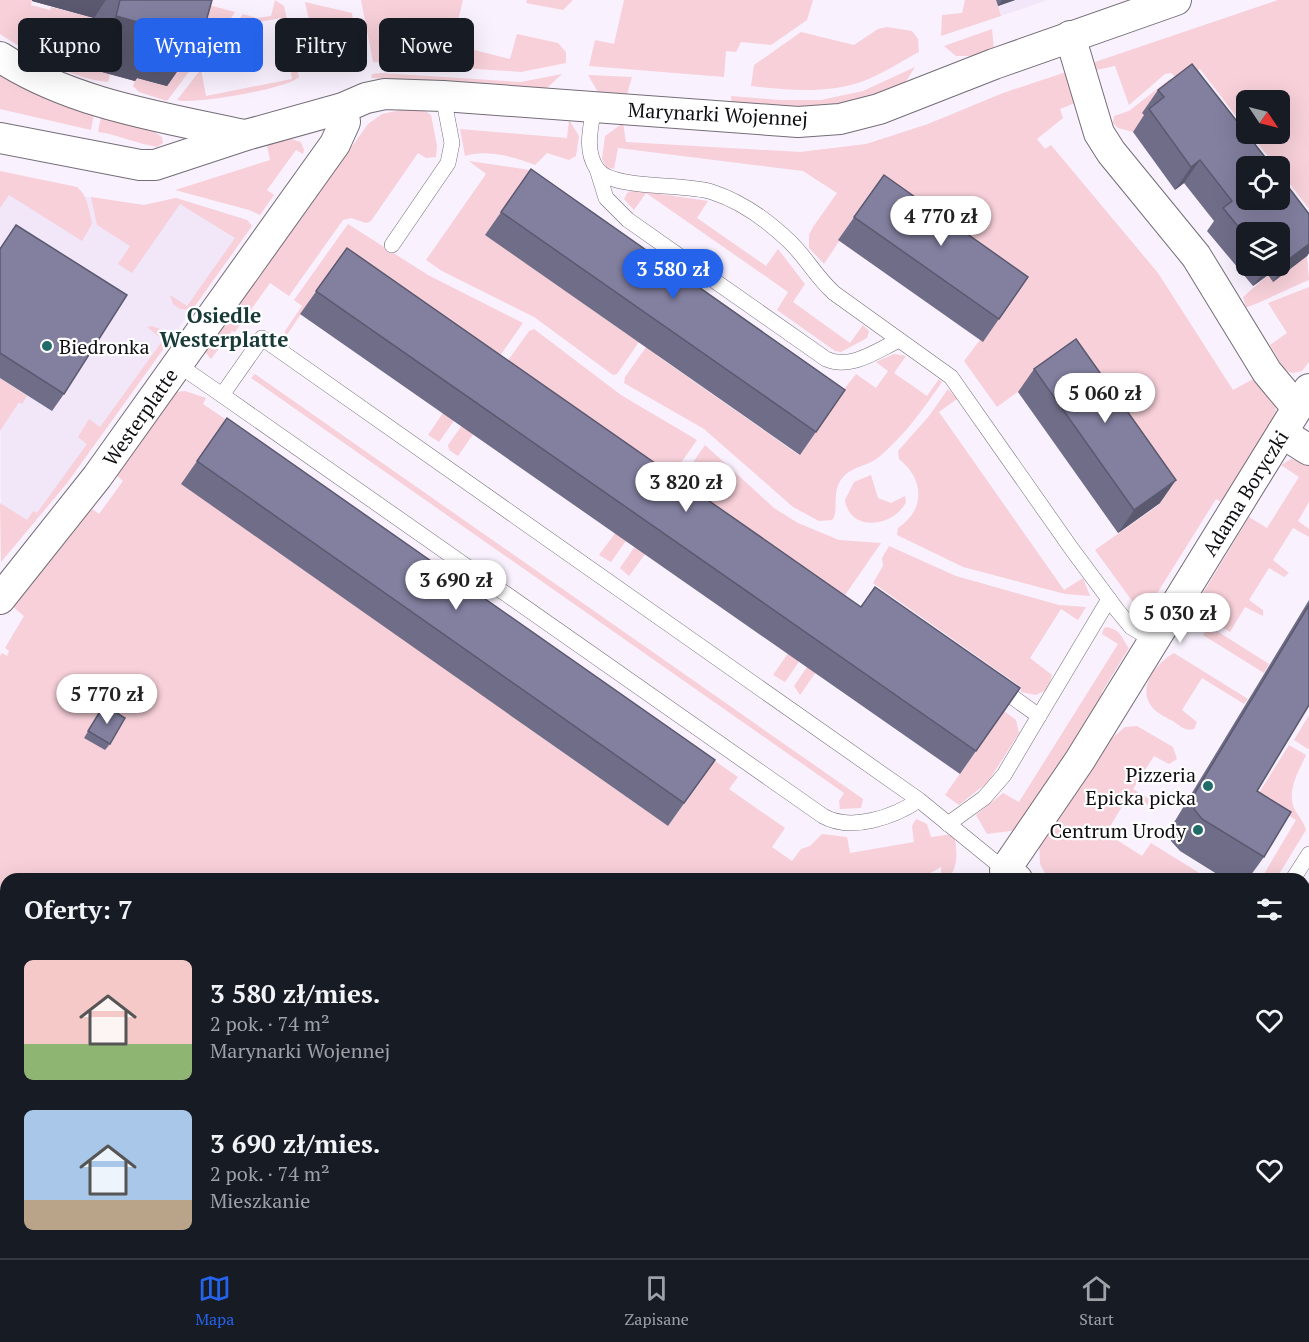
<!DOCTYPE html>
<html lang="pl">
<head>
<meta charset="utf-8">
<style>
	:root { --surface:#171b24; --page:#242831; --text:#f1f3f6; --muted:#9ea1a6; --line:#363941; --accent:#2563eb }
	body { margin:0; font-family:"PT Serif",serif; background:var(--page); color:var(--text); height:100vh; display:flex; flex-direction:column; font-size:22px; white-space:nowrap }
	* { box-sizing:border-box; margin:0 }
	p { font-size:20px; color:var(--muted) }
	.icon { flex:none; width:33px; height:33px; fill:none; stroke:currentColor; stroke-width:2; stroke-linecap:round; stroke-linejoin:round }
	.map { position:relative; flex:1; overflow:hidden }
	.panel { position:absolute; left:0px; top:873px; width:1310px; height:386px; display:flex; flex-direction:column; background:var(--surface); border-radius:18px 18px 0 0; box-shadow:0 6px 24px #0002 }
	.panel>* { flex:none }
	.top-card { position:absolute; left:18px; top:18px; width:600px; height:54px; display:flex; gap:12px }
	.needle { width:39px; rotate:125deg }
	.tools { position:absolute; left:1236px; top:90px; display:grid; gap:12px }
	.tools a { display:grid; place-items:center; width:54px; height:54px; border-radius:9px; background:var(--surface); box-shadow:0 6px 24px #0002; font-size:30px }
	.price { position:absolute; translate:-50% -51px; padding:0 14px; border-radius:21px; background:#fff; color:#222; font-size:20px; line-height:39px; filter:drop-shadow(0 2px 3px #0008) }
	.price::after { content:''; position:absolute; left:50%; top:36px; width:18px; height:14px; margin-left:-9px; background:inherit; clip-path:polygon(0 0,100% 0,50% 100%) }
	.price.current { background:var(--accent); color:#fff }
	ul { padding:0; list-style:none }
	li { display:flex; align-items:center; gap:18px; height:150px; padding:0 24px }
	li span { display:grid; place-items:center; flex:none; width:168px; height:120px; border-radius:9px; color:#555 }
	li>.icon { margin-inline-start:auto }
	span .icon { width:72px; height:72px; fill:#fffc; stroke-width:1 }
	li b { font-size:26px }
	h2 { display:flex; justify-content:space-between; align-items:center; height:72px; padding:0 24px; font-size:26px }
	.pill { padding:0 21px; border-radius:9px; background:var(--surface); box-shadow:0 6px 24px #0002; font-size:21px; line-height:54px }
	.pill.current { background:var(--accent); color:#fff }
	.dock { display:flex; justify-content:space-around; align-items:center; height:84px; border-top:2px solid var(--line); background:var(--surface); font-size:16px; color:var(--muted) }
	.dock a { display:grid; justify-items:center; gap:3px }
	.dock .current { color:var(--accent) }
	.map>svg:first-child { display:block }
</style>
</head>
<body>
<div class="map">
<svg width="1309" height="1258" viewBox="0 0 1309 1258">
	<rect width="100%" height="100%" fill="#f9f1fd"/>
	<g fill="#f2e6f9">
		<path d="M996 0H1048L1001 16Z"/>
		<path d="M0 172 77 187 86 197 144 205 176 198 247 220 252 226 67 483 1 562Z"/>
	</g>
	<g fill="#f7d0d9">
		<path d="M0 0H32L31 5 50 10 51 7 94 18 81 66 111 71 108 82C68 78 33 55 0 34Z"/>
		<path d="M275 0 284 6 290 32 285 37 281 18 233 27 243 14 257 18 271 16Z"/>
		<path d="M361 0H463L448 61 467 63 470 49 510 59 517 34 558 43 566 52V63L521 72 373 62Z"/>
		<path d="M527 0H573L563 10 526 3Z"/>
		<path d="M624 0H813L807 20 771 45 741 42 736 52 726 51 724 77 589 66 595 40 614 44Z"/>
		<path d="M965 0H996L1001 16 941 36 942 15 962 13Z"/>
		<path d="M1278 0H1309V209L1280 171V166H1276L1250 134H1280V100H1246V129L1200 69 1182 83 1171 73 1165 74 1129 105 1115 66 1096 70 1092 63Z"/>
		<path d="M194 1 235 12 229 21 202 26Z"/>
		<path d="M305 2 352 13 359 64 349 66 342 38 314 43Z"/>
		<path d="M887 27 912 31 918 39 919 52C900 62 881 75 861 82 825 94 788 90 751 86L754 65 801 32 854 45 878 29Z"/>
		<path d="M992 29 994 50 978 56H956L944 46Z"/>
		<path d="M187 30 194 65 167 101 139 92 133 86 136 78Z"/>
		<path d="M289 60 296 65 299 77C287 89 193 105 177 100L201 69 206 96 292 79Z"/>
		<path d="M915 67C910 75 906 84 897 88 848 115 785 107 732 105L731 96 780 100H821L863 91Z"/>
		<path d="M1066 72 1077 102 1060 109 1063 118 1037 139 1045 149 1051 145 1158 273 1233 390 1255 378 1275 405 1276 412 1223 503 1216 499 1143 616 1095 550 1160 504 1059 362 997 407 964 361 980 340 983 341 868 198 824 264 809 248V235L813 227 837 193 803 171 618 148 614 169 606 167 602 159 605 136 623 123 626 142 800 152 866 144 928 124 1003 93Z"/>
		<path d="M0 73 94 114 91 130 0 109Z"/>
		<path d="M381 73 521 82 562 74 546 89 371 78 372 74Z"/>
		<path d="M588 75 632 77 626 98 598 92Z"/>
		<path d="M1170 79 1173 80 1143 113 1148 120 1133 132 1118 128 1113 123 1114 116 1129 111Z"/>
		<path d="M405 109H423L431 115 437 146 436 157 426 158 418 153 371 221 366 223 351 218 343 220 289 296 270 283 235 332 232 331 211 359 205 352 368 124 382 114Z"/>
		<path d="M101 116 150 129 162 137 163 143 157 147C135 143 119 135 98 132Z"/>
		<path d="M569 120 579 136 576 156 569 160 547 153 535 165C516 157 485 149 465 156L460 129 567 138Z"/>
		<path d="M280 137 282 141 291 139 301 142 304 150 303 154 296 150 267 190 274 195 260 215 249 210 175 190 270 160 267 146Z"/>
		<path d="M469 161 530 170 486 235 628 335 658 293 682 279 617 374 613 375 534 317 442 271 426 260 486 174Z"/>
		<path d="M0 171 77 187C88 196 89 211 92 224L82 241 9 195 0 208Z"/>
		<path d="M633 190 708 201 697 218 766 266 778 249 805 284 793 302 850 343 863 325 869 331 867 338 841 352 835 351 777 310 788 292 646 193 634 210 624 199 627 193Z"/>
		<path d="M91 197 144 205 176 198 247 220 252 226 192 310 180 309 173 304 170 295 187 306 235 238 180 204 132 273 118 264 130 246 97 225Z"/>
		<path d="M348 224 428 275 523 323 439 442 428 435 443 413 301 314 286 336 285 331 302 306 294 300Z"/>
		<path d="M1307 256 1309 280C1298 284 1252 307 1246 307L1243 297 1268 275 1274 281Z"/>
		<path d="M691 283 685 313 656 355 799 455 829 413 827 411 856 374 876 388 888 371 876 362 894 354 906 356 894 373 927 396 939 379 942 382C924 408 904 436 879 457 868 466 853 466 843 477 830 492 840 512 832 520L819 521 793 507 704 429 624 383 625 377Z"/>
		<path d="M1309 287V362L1302 371 1292 373 1284 369 1270 345 1287 333 1268 303Z"/>
		<path d="M152 326 160 329 169 341 67 483 1 562 0 503 27 520 33 511 37 513 87 444 78 437 89 419 100 427 163 340 147 327Z"/>
		<path d="M534 329 621 395 697 440 611 562 599 555 616 532 474 433 458 456 449 450 448 445 529 331Z"/>
		<path d="M255 374 863 799 861 808 840 809 839 801 844 793 251 378Z"/>
		<path d="M0 378 27 396 22 404 19 402 0 431Z"/>
		<path d="M948 389 957 399 939 412 1064 590 1083 578 1090 596 1065 594 963 567 897 535 898 528C926 509 924 479 899 459L898 451 929 416Z"/>
		<path d="M185 391 206 398 203 404 228 421 182 484 325 585 355 542 524 725 668 826 698 784 696 782 712 759 738 777 729 789 785 828 772 847 792 861 801 849 810 846 822 834 847 837 850 853 914 842 912 826 916 819 927 824 931 837 954 834C957 849 959 867 948 879H941V867C918 881 904 882 879 874L866 879H6V933L0 929V656L2 653 7 656 9 651 5 648 24 616 12 606 92 509 99 514 123 481 116 475 177 392Z"/>
		<path d="M705 445 774 508 798 523 839 540 881 543 785 682 773 675 817 611 646 553 629 576 620 568Z"/>
		<path d="M1291 459 1309 463V502L1298 521 1309 529V537L1293 528 1273 560 1289 573 1284 577 1269 568 1249 600 1263 610V616L1245 607 1230 632 1207 618 1199 630 1194 622 1197 603 1249 517 1267 528 1299 477 1281 465Z"/>
		<path d="M871 475 878 498 891 503 905 496 906 502C894 527 850 533 845 500L854 482Z"/>
		<path d="M889 546 956 576 1059 605 1086 607 1078 620 1061 609 1030 658 1052 675 1048 689 1036 695 1021 692V687L873 583 883 566 882 558Z"/>
		<path d="M850 604 859 610 800 695 794 686Z"/>
		<path d="M1209 626 1269 664 1264 673 1203 635Z"/>
		<path d="M1107 627C1122 630 1123 641 1129 648L1102 692 1105 703 1018 830 987 834 976 815 1003 793 1019 802 1118 644 1102 634 1104 628Z"/>
		<path d="M1174 653 1248 699 1244 704 1202 678 1182 710 1197 722 1194 729C1186 732 1180 726 1173 721 1165 717 1154 712 1150 704 1138 685 1158 662 1174 653Z"/>
		<path d="M1004 711 1016 720 1019 733 988 782 959 805 945 795Z"/>
		<path d="M1309 715V748L1308 749 1294 740Z"/>
		<path d="M1137 726 1173 747 1177 759 1169 764 1154 756 1133 789 1149 799 1148 805 1129 795 1106 833 1142 856 1151 843 1209 879H1048L1040 864 1039 843 1111 739 1125 727Z"/>
		<path d="M1289 745 1306 755C1299 771 1288 788 1293 805 1296 815 1302 817 1306 830L1276 879H1261L1296 820 1257 796Z"/>
		<path d="M1304 980 1309 984V1064L1304 1061Z"/>
		<path d="M53 1253H88L86 1258H49Z"/>
		<path d="M132 1253 645 1252 653 1258H131Z"/>
	</g>
	<g fill="none" stroke-linecap="round" stroke-linejoin="round">
		<g stroke="#746d77" stroke-width="16">
			<g id="lane">
				<path d="M594 107C591 127 584 150 597 169 612 190 685 183 712 192 740 201 768 221 789 241 806 257 816 277 834 293L951 377 1071 548 1117 610 1131 627 1154 641"/>
				<path d="M597 169 606 198 628 220 826 359C851 370 876 351 899 340"/>
				<path d="M392 245 448 163 452 143 443 96"/>
				<path d="M177 364 222 395"/>
				<path d="M1039 716 1109 599"/>
				<path d="M919 800C894 817 851 832 823 816L222 395 262 338 919 800 1005 870"/>
				<path d="M948 824 984 798 1004 775 1039 716 997 686"/>
				<path d="M1293 879 1309 854"/>
				<path d="M1304 949 1309 953"/>
			</g>
		</g>
		<g stroke="#746d77" stroke-width="32">
			<g id="street">
				<path d="M1070 36 1099 133 1111 152 1196 256 1267 372 1297 408"/>
				<path d="M0 57C72 104 162 117 244 135"/>
				<path d="M0 138 140 165H155L246 135 343 108 366 98 385 94 443 96 798 122 840 119 879 109 994 64 1176 0"/>
				<path d="M1282 433 1309 450"/>
				<path d="M0 599 97 477 335 144 345 122 343 108"/>
				<path d="M1017 879 1005 870 1080 760 1309 389"/>
				<path d="M0 1050 6 1054"/>
				<path d="M1304 1073 1309 1076"/>
				<path d="M0 1144 6 1148"/>
				<path d="M96 1258 98 1252"/>
			</g>
		</g>
		<use href="#lane" stroke="#fff" stroke-width="15"/>
		<use href="#street" stroke="#fff" stroke-width="30"/>
	</g>
	<g fill="#706d89" fill-rule="evenodd">
		<path d="M32 0H212L202 36 167 86 137 78 135 81 80 66 94 18 32 1Z"/>
		<path d="M996 0H1015L998 6Z"/>
		<path d="M318 37 345 55 341 61 319 66 314 43Z"/>
		<path d="M1158 90 1309 214V253L1307 256 1273 282 1268 275 1253 286 1207 231 1214 221 1184 183 1175 190 1133 132 1144 115 1142 113ZM1246 232H1280V266H1246Z"/>
		<path d="M531 169 845 390 800 455 485 235Z"/>
		<path d="M884 175 1028 277 983 342 838 240Z"/>
		<path d="M16 225 64 394 52 411 0 378V248Z"/>
		<path d="M347 248 861 607 1020 688 960 774 300 314Z"/>
		<path d="M1034 369 1160 503 1118 533 1018 392Z"/>
		<path d="M227 418 715 760 668 826 181 484Z"/>
		<path d="M1309 600V705L1257 791 1264 857 1248 879H1225L1180 851 1171 841 1170 829Z"/>
		<path d="M104 705 110 744 105 750 84 738Z"/>
		<path d="M1309 882V939L1304 936V891Z"/>
		<path d="M0 903 6 907V998L0 994Z"/>
		<path d="M931 1252H1088L1096 1258H939Z"/>
	</g>
	<g fill="#5b596f">
		<path d="M32 0H106L94 18 32 1Z"/>
		<path d="M1002 0H1015L998 6Z"/>
		<path d="M116 16 171 27 202 36 167 86 137 78 135 81 80 66Z"/>
		<path d="M345 55 341 61 319 66 323 60Z"/>
		<path d="M1200 160 1184 183 1175 190 1191 167Z"/>
		<path d="M1309 244V253L1307 256 1273 282 1289 259Z"/>
		<path d="M1268 266H1274L1268 275 1253 286Z"/>
		<path d="M1176 480 1160 503 1118 533 1134 510Z"/>
	</g>
	<g fill="#827f9f" stroke="#5b596f" stroke-width="1.5">
		<path d="M120 0H212L202 36 171 27 170 31 116 16Z"/>
		<path d="M340 32 345 55 323 60 318 37Z"/>
		<path d="M1192 64 1272 166H1246V200H1280V176L1309 214V244L1289 259 1284 252 1280 255V232H1246V236L1223 208 1232 201 1200 160 1191 167 1149 109 1164 97 1158 90Z"/>
		<path d="M531 169 845 390 816 432 501 212Z"/>
		<path d="M884 175 1028 277 999 319 854 217Z"/>
		<path d="M16 225 127 295 64 394 0 353V249Z"/>
		<path d="M347 248 861 607 875 587 1020 688 976 751 316 291Z"/>
		<path d="M1076 339 1176 480 1134 510 1034 369Z"/>
		<path d="M227 418 715 760 684 803 197 461Z"/>
		<path d="M1309 605V705L1257 791 1291 812 1264 857 1202 819 1194 809 1193 796Z"/>
		<path d="M104 705 125 718 110 744 88 731Z"/>
		<path d="M1309 885V906L1304 903V894Z"/>
		<path d="M0 903 6 907V972L0 968Z"/>
		<path d="M0 1174 6 1178V1252H53L49 1258H0Z"/>
		<path d="M980 1252H1088L1096 1258H988Z"/>
	</g>
	<g fill="#216c69" stroke="#fff" stroke-width="2">
		<circle cx="47" cy="346" r="6"/>
		<circle cx="1208" cy="786" r="6"/>
		<circle cx="1198" cy="830" r="6"/>
	</g>
	<g text-anchor="middle" dominant-baseline="central" stroke-width="4.5" stroke-linejoin="round" paint-order="stroke">
		<g font-size="20" fill="#0f0d11" stroke="#fff">
			<text transform="translate(718 114) rotate(3)">Marynarki Wojennej</text>
			<text transform="translate(140 417) rotate(-55)">Westerplatte</text>
			<text transform="translate(1245 493) rotate(-58)">Adama Boryczki</text>
		</g>
		<g font-size="20" fill="#0f0d11" stroke="#fff" text-anchor="end">
			<text x="59" y="346" text-anchor="start">Biedronka</text>
			<text x="1196" y="774">Pizzeria<tspan x="1196" dy="23">Epicka picka</tspan></text>
			<text x="1186" y="830">Centrum Urody</text>
		</g>
		<g font-size="21" font-weight="bold" fill="#183a39" stroke="#fff">
			<text x="224" y="315">Osiedle<tspan x="224" dy="24">Westerplatte</tspan></text>
		</g>
	</g>
</svg>
<div class="tools">
<a><svg class="needle" viewBox="-14 -14 28 28"><path d="M0-13l5 13h-10z" fill="#e53935"/><path d="M0 13l5-13h-10z" fill="#9ea1a6"/></svg></a>
<a><svg class="icon" aria-label="locate" viewBox="0 0 24 24"><circle cx="12" cy="12" r="6"/><path d="M12 2v4M12 18v4M2 12h4M18 12h4"/></svg></a>
<a><svg class="icon" aria-label="layers" viewBox="0 0 24 24"><path d="M12 4l9 5-9 5-9-5zM3 14l9 5 9-5"/></svg></a>
</div>
<b class="price" style="left:941px;top:247px">4 770 zł</b>
<b class="price current" style="left:673px;top:300px">3 580 zł</b>
<b class="price" style="left:1105px;top:424px">5 060 zł</b>
<b class="price" style="left:686px;top:513px">3 820 zł</b>
<b class="price" style="left:456px;top:611px">3 690 zł</b>
<b class="price" style="left:1180px;top:644px">5 030 zł</b>
<b class="price" style="left:107px;top:725px">5 770 zł</b>
<div class="top-card">
<a class="pill">Kupno</a>
<a class="pill current">Wynajem</a>
<a class="pill">Filtry</a>
<a class="pill">Nowe</a>
</div>
<section class="panel">
<h2>Oferty: 7<svg class="icon" aria-label="filters" viewBox="0 0 24 24"><path d="M4 7h16M4 17h16"/><circle cx="9" cy="7" r="2"/><circle cx="15" cy="17" r="2"/></svg></h2>
<ul>
<li><span style="background:linear-gradient(#f6c9c9 70%,#8fb573 0)"><svg class="icon" aria-label="home" viewBox="0 0 24 24"><path d="M3 11l9-7 9 7M6 9v11h12V9"/></svg></span><div><b>3 580 zł/mies.</b><p>2 pok. · 74 m²</p><p>Marynarki Wojennej</p></div><svg class="icon" aria-label="heart" viewBox="0 0 24 24"><path d="M12 20l-8-8c-3-5 5-10 8-4 3-6 11-1 8 4z"/></svg></li>
<li><span style="background:linear-gradient(#a9c7e8 75%,#b9a48a 0)"><svg class="icon" aria-label="home" viewBox="0 0 24 24"><path d="M3 11l9-7 9 7M6 9v11h12V9"/></svg></span><div><b>3 690 zł/mies.</b><p>2 pok. · 74 m²</p><p>Mieszkanie</p></div><svg class="icon" aria-label="heart" viewBox="0 0 24 24"><path d="M12 20l-8-8c-3-5 5-10 8-4 3-6 11-1 8 4z"/></svg></li>
</ul>
</section>
</div>
<nav class="dock">
<a class="current"><svg class="icon" aria-label="map" viewBox="0 0 24 24"><path d="M3 6l6-2 6 2 6-2v14l-6 2-6-2-6 2zM9 4v14M15 6v14"/></svg>Mapa</a>
<a><svg class="icon" aria-label="saved" viewBox="0 0 24 24"><path d="M7 4h10v16l-5-4-5 4z"/></svg>Zapisane</a>
<a><svg class="icon" aria-label="home" viewBox="0 0 24 24"><path d="M3 11l9-7 9 7M6 9v11h12V9"/></svg>Start</a>
</nav>
</body>
</html>
